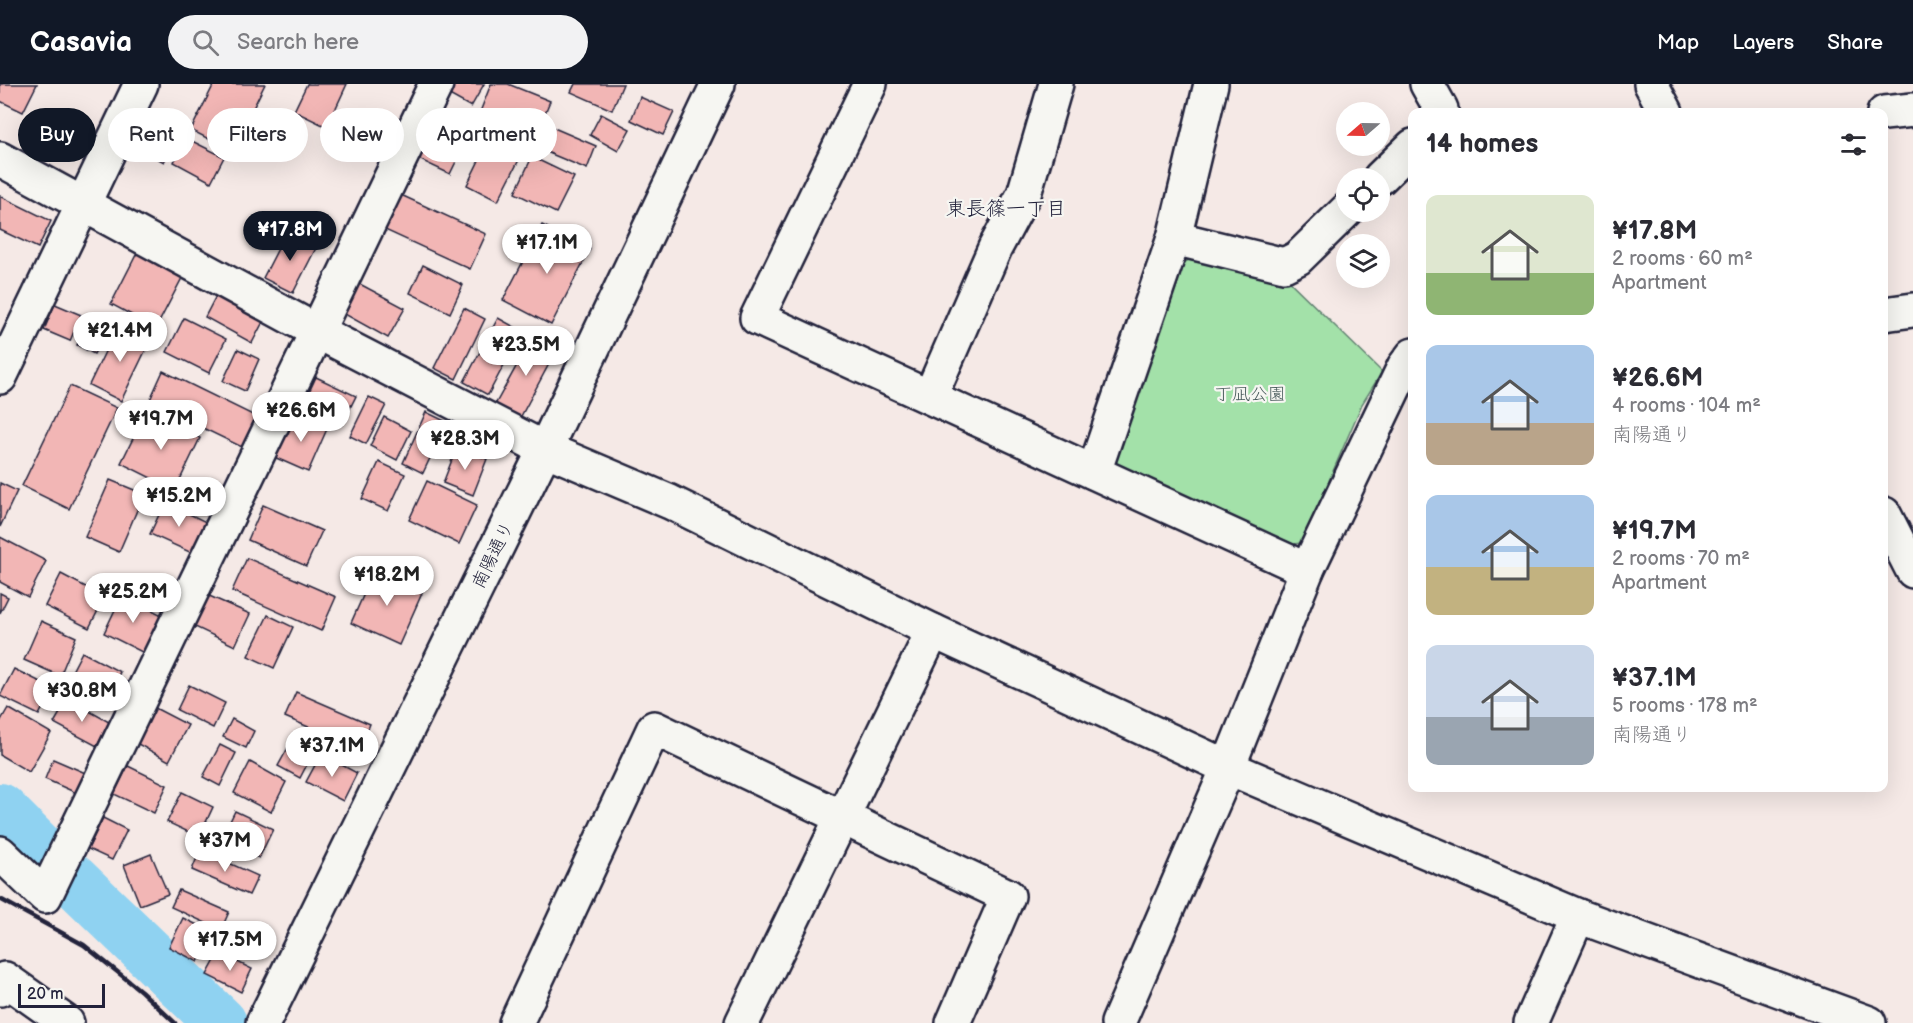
<!DOCTYPE html>
<html lang="en">
<head>
<meta charset="utf-8">
<style>
	:root { --surface:#fff; --page:#f2f2f3; --text:#2b2b33; --muted:#7c7c81; --accent:#111827 }
	body { margin:0; font-family:"Balsamiq Sans","Klee One",sans-serif; background:var(--page); color:var(--text); height:100vh; display:flex; flex-direction:column; font-size:22px; white-space:nowrap }
	* { box-sizing:border-box; margin:0 }
	p { font-size:20px; color:var(--muted) }
	.icon { flex:none; width:33px; height:33px; fill:none; stroke:currentColor; stroke-width:2; stroke-linecap:round; stroke-linejoin:round }
	.map { position:relative; flex:1; overflow:hidden }
	.sheet { position:absolute; left:1408px; top:24px; width:480px; height:684px; display:flex; flex-direction:column; background:var(--surface); border-radius:12px; box-shadow:0 6px 24px #0002 }
	.sheet>* { flex:none }
	.banner { position:absolute; left:18px; top:24px; width:570px; height:54px; display:flex; gap:12px }
	.needle { width:39px; rotate:250deg }
	.fabs { position:absolute; left:1336px; top:18px; display:grid; gap:12px }
	.fabs a { display:grid; place-items:center; width:54px; height:54px; border-radius:50%; background:var(--surface); box-shadow:0 6px 24px #0002; font-size:30px }
	.scale { position:absolute; left:18px; bottom:15px; width:87px; box-sizing:border-box; padding-left:6px; border:3px solid #22223b; border-top:0; font-size:16px; line-height:21px; white-space:nowrap; color:#22223b; -webkit-text-stroke:4px #f6f6f2; paint-order:stroke }
	.price { position:absolute; translate:-50% -51px; padding:0 14px; border-radius:21px; background:#fff; color:#222; font-size:20px; line-height:39px; filter:drop-shadow(0 2px 3px #0008) }
	.price::after { content:''; position:absolute; left:50%; top:36px; width:18px; height:14px; margin-left:-9px; background:inherit; clip-path:polygon(0 0,100% 0,50% 100%) }
	.price.active { background:var(--accent); color:#fff }
	ul { padding:0; list-style:none }
	li { display:flex; align-items:center; gap:18px; height:150px; padding:0 18px }
	li span { display:grid; place-items:center; flex:none; width:168px; height:120px; border-radius:12px; color:#555 }
	li>.icon { margin-inline-start:auto }
	span .icon { width:72px; height:72px; fill:#fffc; stroke-width:1 }
	li b { font-size:26px }
	h2 { display:flex; justify-content:space-between; align-items:center; height:72px; padding:0 18px; font-size:26px }
	.pill { padding:0 21px; border-radius:27px; background:var(--surface); box-shadow:0 6px 24px #0002; font-size:21px; line-height:54px }
	.pill.active { background:var(--accent); color:#fff }
	header { display:flex; align-items:center; gap:36px; box-sizing:border-box; height:84px; padding:0 30px; background:var(--accent); color:#fff }
	header strong { font-size:28px }
	nav { display:flex; gap:33px; margin-inline-start:auto; font-size:21px }
	.search { width:420px; height:54px; background:var(--page); display:flex; align-items:center; gap:15px; box-sizing:border-box; padding:0 21px; border-radius:33px; color:var(--muted); font-size:22px }
	.map>svg:first-child { display:block }
</style>
</head>
<body>
<header>
<strong>Casavia</strong>
<div class="search"><svg class="icon" aria-label="search" viewBox="0 0 24 24"><circle cx="10" cy="10" r="6"/><path d="M15 15l6 6"/></svg>Search here</div>
<nav><a>Map</a><a>Layers</a><a>Share</a></nav>
</header>
<div class="map">
<svg width="1913" height="939" viewBox="0 0 1913 939">
	<rect width="100%" height="100%" fill="#f5e9e6"/>
	<filter id="ink" filterUnits="userSpaceOnUse"><feTurbulence type="fractalNoise" baseFrequency=".0167" numOctaves="2"/><feDisplacementMap in="SourceGraphic" scale="12" xChannelSelector="R" yChannelSelector="G"/><feConvolveMatrix kernelMatrix="1 2 1 2 8 2 1 2 1" color-interpolation-filters="sRGB"/></filter>
	<g filter="url(#ink)">
		<path fill="#a3e1a9" stroke="#628272" stroke-width="1.5" d="M1195 172 1286 194 1382 288 1362 320 1302 459 1293 460 1118 382 1114 374 1182 180Z"/>
		<g fill="none" stroke-linecap="round" stroke-linejoin="round">
			<g stroke="#8fd2f1" stroke-width="52">
				<path d="M0 725 46 771"/>
				<path d="M73 796 221 939"/>
			</g>
		</g>
		<g fill="#f2b6b5" stroke="#22223b" stroke-width="1.5">
			<path d="M0 0H37L23 28 0 17Z"/>
			<path d="M214 0H265L232 67 191 46Z"/>
			<path d="M307 0H347L327 43 294 27Z"/>
			<path d="M449 0H484L471 23 444 8Z"/>
			<path d="M491 0H508L550 17 536 51 480 28Z"/>
			<path d="M575 0H623L612 26 571 8Z"/>
			<path d="M640 13 674 28 663 51 631 36Z"/>
			<path d="M437 28 472 45 450 90 414 73Z"/>
			<path d="M601 30 630 45 618 67 590 51Z"/>
			<path d="M143 37 176 54 164 78 130 60Z"/>
			<path d="M547 41 596 62 587 85 537 64Z"/>
			<path d="M493 48 525 64 498 117 467 101Z"/>
			<path d="M186 54 224 73 211 98 174 78Z"/>
			<path d="M532 73 574 93 556 129 515 109Z"/>
			<path d="M401 111 486 150 470 185 385 146Z"/>
			<path d="M0 112 51 137 38 164 0 146Z"/>
			<path d="M542 141 590 165 551 241 503 216Z"/>
			<path d="M287 147 317 162 293 209 263 194Z"/>
			<path d="M137 169 183 192 156 244 111 220Z"/>
			<path d="M423 181 463 201 450 229 410 209Z"/>
			<path d="M356 198 405 224 388 254 341 228Z"/>
			<path d="M219 206 266 232 252 259 205 233Z"/>
			<path d="M55 220 81 231 70 257 44 246Z"/>
			<path d="M464 224 485 235 456 295 434 284Z"/>
			<path d="M91 234 108 243 94 270 77 261Z"/>
			<path d="M184 234 226 255 209 289 167 268Z"/>
			<path d="M498 234 522 247 488 311 464 298Z"/>
			<path d="M118 241 150 257 121 317 89 301Z"/>
			<path d="M533 252 557 265 520 334 495 321Z"/>
			<path d="M238 265 259 275 245 307 223 297Z"/>
			<path d="M163 287 259 334 244 364 149 318Z"/>
			<path d="M316 293 356 312 342 340 303 321Z"/>
			<path d="M70 302 117 324 69 425 22 402Z"/>
			<path d="M369 313 386 321 366 360 350 352Z"/>
			<path d="M146 328 200 354 175 406 121 379Z"/>
			<path d="M426 328 447 338 423 389 403 379Z"/>
			<path d="M293 330 327 345 308 388 274 373Z"/>
			<path d="M384 333 411 347 397 376 370 362Z"/>
			<path d="M457 363 487 375 473 411 443 399Z"/>
			<path d="M379 378 405 390 388 427 362 415Z"/>
			<path d="M110 396 144 410 119 468 85 453Z"/>
			<path d="M427 397 477 421 459 460 409 436Z"/>
			<path d="M0 399 17 407 0 443Z"/>
			<path d="M165 418 208 439 194 470 150 450Z"/>
			<path d="M263 421 322 447 306 482 248 456Z"/>
			<path d="M0 453 46 477 28 513 0 498Z"/>
			<path d="M247 474 336 513 321 547 232 507Z"/>
			<path d="M375 485 423 507 399 561 351 539Z"/>
			<path d="M61 490 105 513 89 544 45 522Z"/>
			<path d="M0 509 8 513 0 529Z"/>
			<path d="M122 511 162 531 144 569 104 549Z"/>
			<path d="M207 511 250 530 235 562 193 542Z"/>
			<path d="M268 531 293 543 274 584 248 572Z"/>
			<path d="M41 537 76 553 60 592 24 576Z"/>
			<path d="M82 568 120 588 106 617 67 597Z"/>
			<path d="M14 585 53 604 39 631 0 612Z"/>
			<path d="M189 601 225 619 213 644 177 626Z"/>
			<path d="M296 608 370 640 360 665 285 633Z"/>
			<path d="M68 615 109 638 97 662 54 639Z"/>
			<path d="M8 624 51 649 29 688 0 671V638Z"/>
			<path d="M155 624 188 641 169 677 136 659Z"/>
			<path d="M232 635 254 647 246 664 223 653Z"/>
			<path d="M294 653 315 665 300 694 278 682Z"/>
			<path d="M220 661 236 669 220 702 203 693Z"/>
			<path d="M321 670 357 689 343 717 306 698Z"/>
			<path d="M53 675 90 691 81 711 45 695Z"/>
			<path d="M250 678 286 698 271 728 234 709Z"/>
			<path d="M128 682 167 701 154 729 114 710Z"/>
			<path d="M182 708 213 723 199 753 167 738Z"/>
			<path d="M235 727 273 745 259 774 221 756Z"/>
			<path d="M103 734 127 746 112 776 88 765Z"/>
			<path d="M200 766 258 792 249 811 192 786Z"/>
			<path d="M151 770 168 810 140 821 124 781Z"/>
			<path d="M179 806 229 828 221 846 171 823Z"/>
			<path d="M183 834 212 848 198 878 169 863Z"/>
			<path d="M219 869 252 885 241 908 207 891Z"/>
		</g>
		<g fill="none" stroke-linecap="round" stroke-linejoin="round">
			<g stroke="#22223b" stroke-width="38">
				<g id="street">
					<path d="M870 0 757 234 1307 486 1222 698 1118 939"/>
					<path d="M1427 0 1441 25V28"/>
					<path d="M1651 0 1666 28"/>
					<path d="M0 75 318 248 545 365"/>
					<path d="M1380 94 1413 62"/>
					<path d="M1174 154 1284 181 1298 174 1347 126"/>
					<path d="M1884 230 1913 226"/>
					<path d="M0 293 141 0"/>
					<path d="M930 313 995 164 1024 110 1056 0"/>
					<path d="M1094 388 1174 154 1211 0"/>
					<path d="M1884 430 1913 487"/>
					<path d="M0 769 45 812 436 0"/>
					<path d="M0 905 5 895 67 939"/>
					<path d="M516 939 654 644 1008 812 953 939"/>
					<path d="M742 939 933 547"/>
				</g>
			</g>
			<g stroke="#22223b" stroke-width="38">
				<g id="secondary">
					<path d="M1884 29 1913 26"/>
					<path d="M545 365 670 418 933 547 1227 683 1578 832 1869 939"/>
					<path d="M1307 486 1404 283 1413 271"/>
					<path d="M263 939 545 365 718 0"/>
					<path d="M1531 939 1578 832"/>
				</g>
			</g>
			<use href="#street" stroke="#f6f6f2" stroke-width="33"/>
			<use href="#secondary" stroke="#f6f6f2" stroke-width="33"/>
			<path stroke="#22223b" stroke-width="4.5" d="M0 815 84 861 141 907 175 939"/>
		</g>
	</g>
	<g text-anchor="middle" dominant-baseline="central" stroke-width="4.5" stroke-linejoin="round" paint-order="stroke">
		<g font-size="18" fill="#495b5c" stroke="#f6f6f2">
			<text x="1250" y="310">丁凪公園</text>
		</g>
		<g font-size="18" fill="#22223b" stroke="#f6f6f2">
			<text transform="translate(493 471) rotate(-64)">南陽通り</text>
		</g>
		<g font-size="20" fill="#22223b" stroke="#f6f6f2">
			<text x="1006" y="125">東長篠一丁目</text>
		</g>
	</g>
</svg>
<div class="fabs">
<a><svg class="needle" viewBox="-14 -14 28 28"><path d="M0-13l5 13h-10z" fill="#e53935"/><path d="M0 13l5-13h-10z" fill="#7c7c81"/></svg></a>
<a><svg class="icon" aria-label="locate" viewBox="0 0 24 24"><circle cx="12" cy="12" r="6"/><path d="M12 2v4M12 18v4M2 12h4M18 12h4"/></svg></a>
<a><svg class="icon" aria-label="layers" viewBox="0 0 24 24"><path d="M12 4l9 5-9 5-9-5zM3 14l9 5 9-5"/></svg></a>
</div>
<div class="scale">20 m</div>
<b class="price active" style="left:290px;top:178px">¥17.8M</b>
<b class="price" style="left:547px;top:191px">¥17.1M</b>
<b class="price" style="left:120px;top:279px">¥21.4M</b>
<b class="price" style="left:526px;top:293px">¥23.5M</b>
<b class="price" style="left:301px;top:359px">¥26.6M</b>
<b class="price" style="left:161px;top:367px">¥19.7M</b>
<b class="price" style="left:465px;top:387px">¥28.3M</b>
<b class="price" style="left:179px;top:444px">¥15.2M</b>
<b class="price" style="left:387px;top:523px">¥18.2M</b>
<b class="price" style="left:133px;top:540px">¥25.2M</b>
<b class="price" style="left:82px;top:639px">¥30.8M</b>
<b class="price" style="left:332px;top:694px">¥37.1M</b>
<b class="price" style="left:225px;top:789px">¥37M</b>
<b class="price" style="left:230px;top:888px">¥17.5M</b>
<div class="banner">
<a class="pill active">Buy</a>
<a class="pill">Rent</a>
<a class="pill">Filters</a>
<a class="pill">New</a>
<a class="pill">Apartment</a>
</div>
<section class="sheet">
<h2>14 homes<svg class="icon" aria-label="filters" viewBox="0 0 24 24"><path d="M4 7h16M4 17h16"/><circle cx="9" cy="7" r="2"/><circle cx="15" cy="17" r="2"/></svg></h2>
<ul>
<li><span style="background:linear-gradient(#dfe7d0 65%,#8fb573 0)"><svg class="icon" aria-label="home" viewBox="0 0 24 24"><path d="M3 11l9-7 9 7M6 9v11h12V9"/></svg></span><div><b>¥17.8M</b><p>2 rooms · 60 m²</p><p>Apartment</p></div></li>
<li><span style="background:linear-gradient(#a9c7e8 65%,#b9a48a 0)"><svg class="icon" aria-label="home" viewBox="0 0 24 24"><path d="M3 11l9-7 9 7M6 9v11h12V9"/></svg></span><div><b>¥26.6M</b><p>4 rooms · 104 m²</p><p>南陽通り</p></div></li>
<li><span style="background:linear-gradient(#a9c7e8 60%,#c2b280 0)"><svg class="icon" aria-label="home" viewBox="0 0 24 24"><path d="M3 11l9-7 9 7M6 9v11h12V9"/></svg></span><div><b>¥19.7M</b><p>2 rooms · 70 m²</p><p>Apartment</p></div></li>
<li><span style="background:linear-gradient(#c9d6e8 60%,#9aa5b1 0)"><svg class="icon" aria-label="home" viewBox="0 0 24 24"><path d="M3 11l9-7 9 7M6 9v11h12V9"/></svg></span><div><b>¥37.1M</b><p>5 rooms · 178 m²</p><p>南陽通り</p></div></li>
</ul>
</section>
</div>
</body>
</html>
